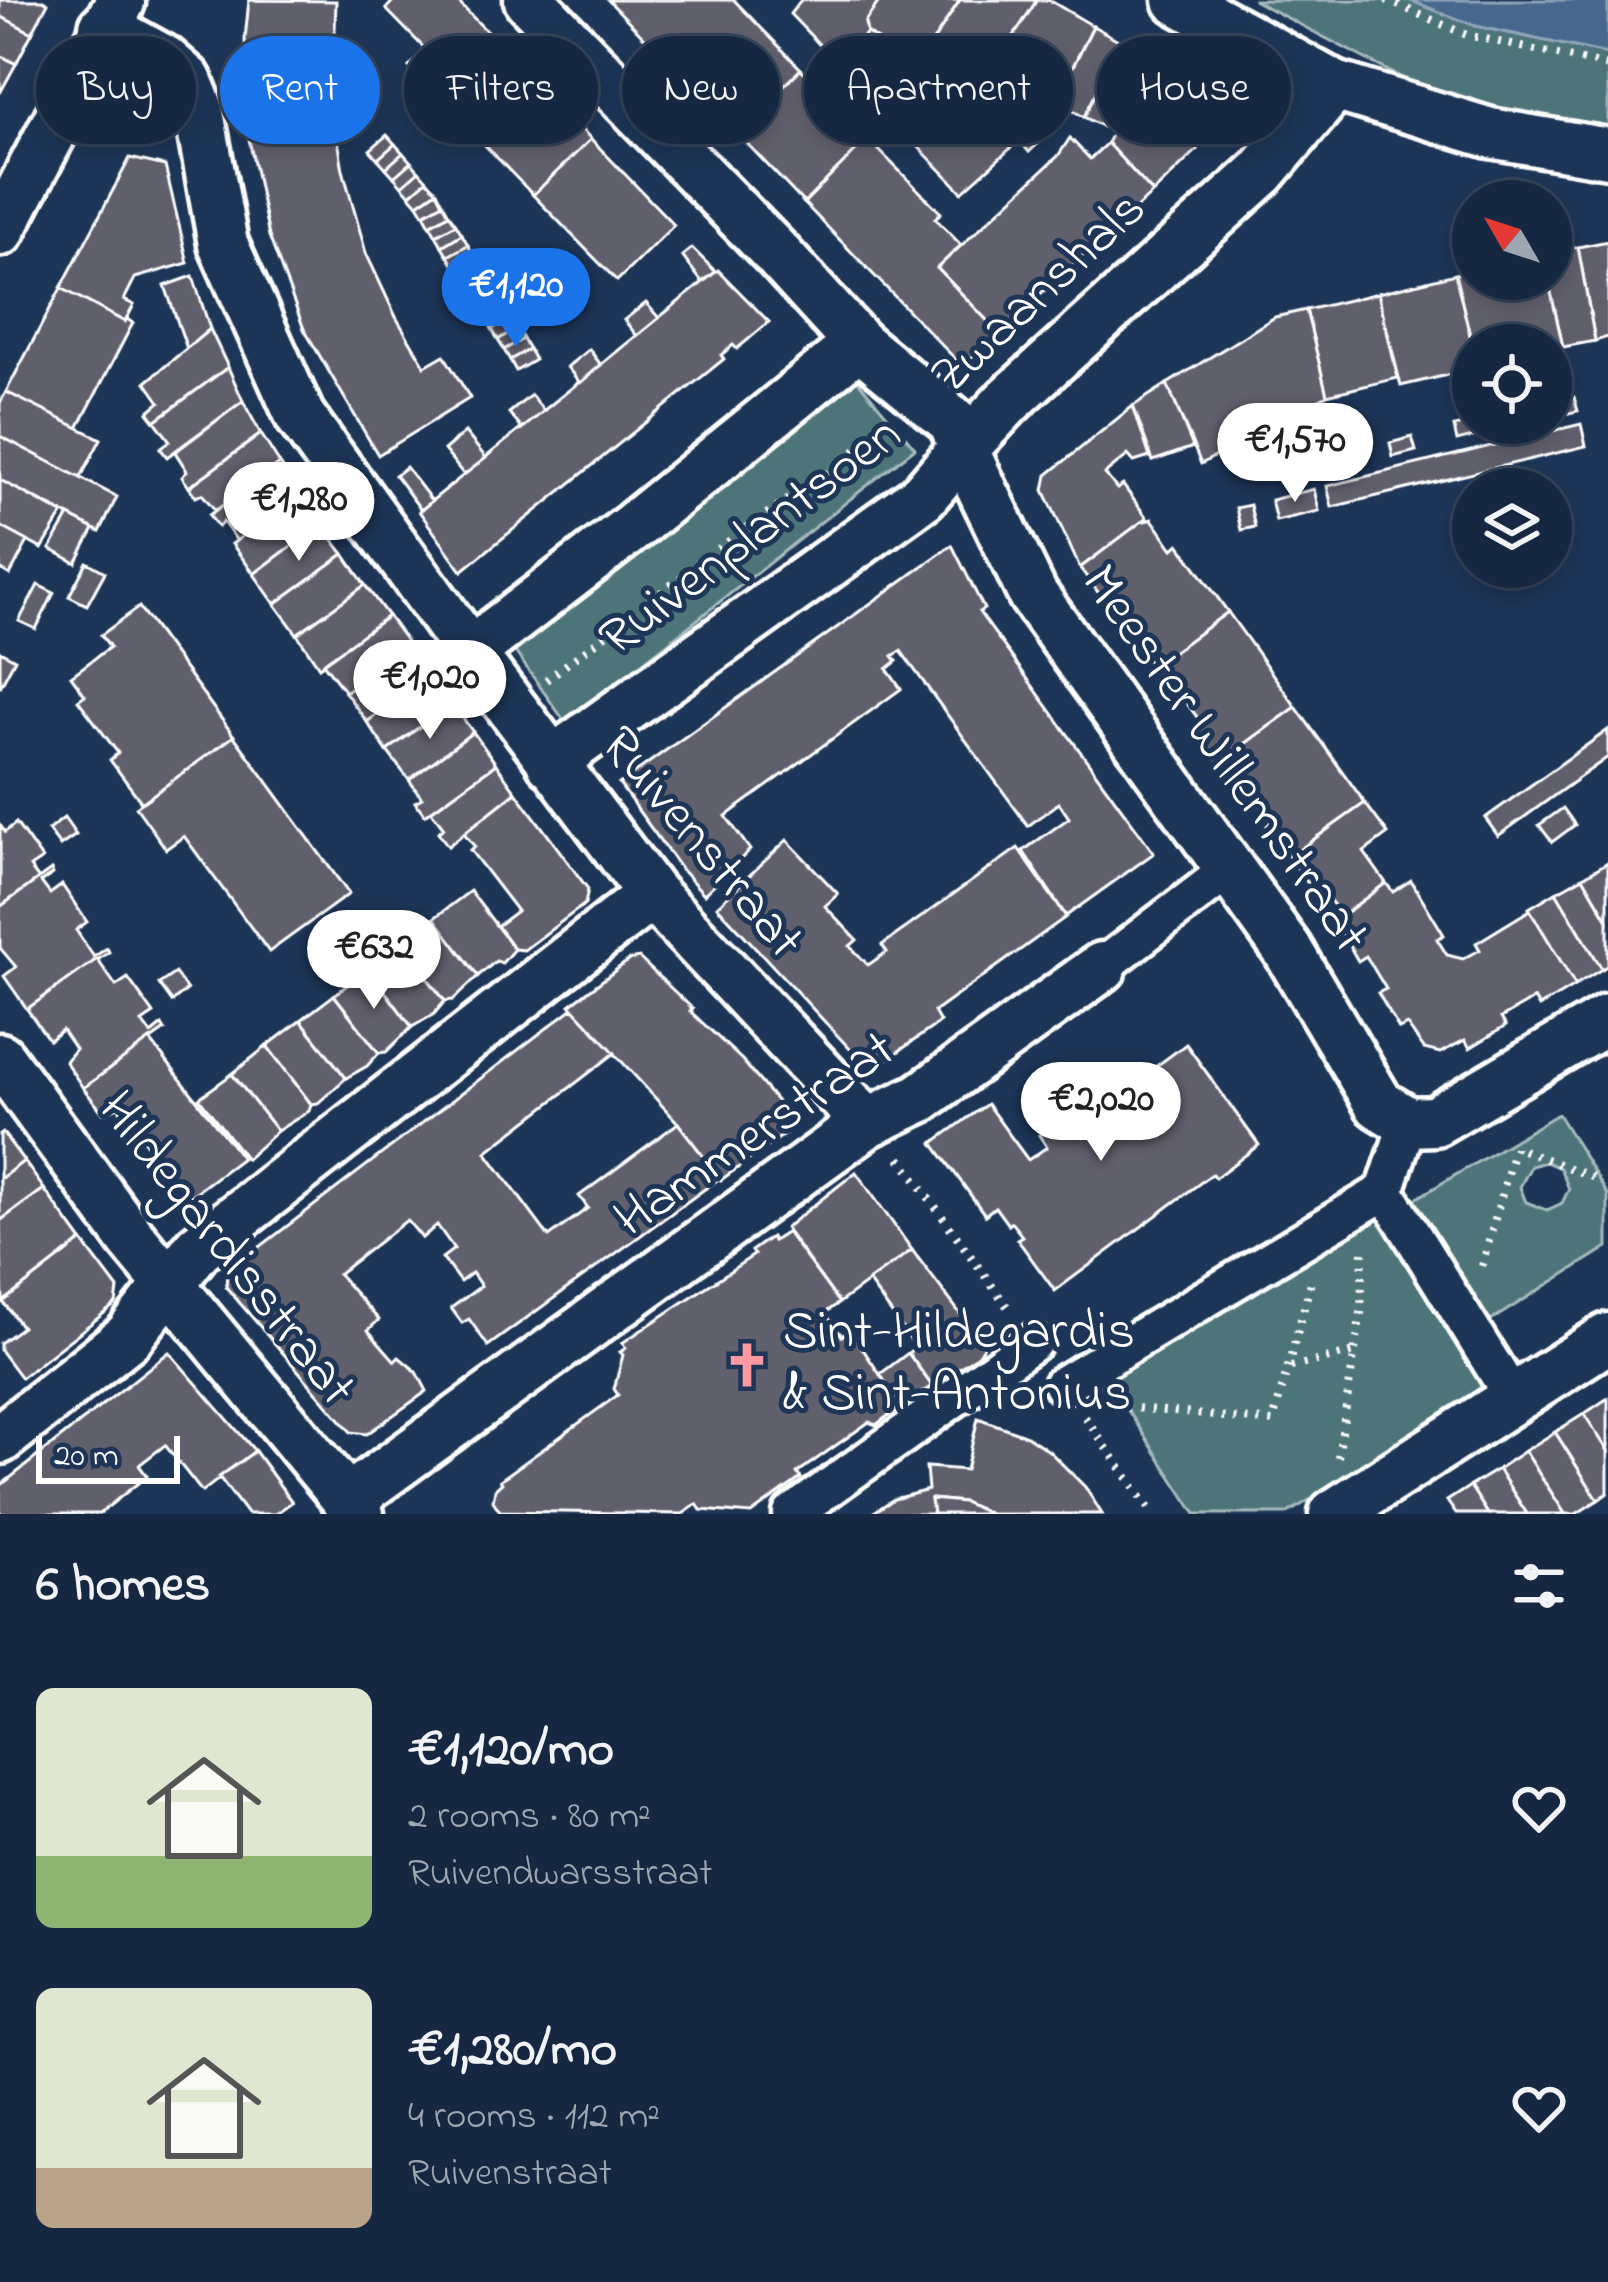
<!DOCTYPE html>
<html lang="en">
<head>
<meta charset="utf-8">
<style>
	:root { --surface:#162841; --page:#1f3048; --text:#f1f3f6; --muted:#9ea6b1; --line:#35445a; --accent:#1a73e8 }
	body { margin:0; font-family:"Indie Flower",sans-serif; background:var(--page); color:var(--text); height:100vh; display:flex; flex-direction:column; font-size:45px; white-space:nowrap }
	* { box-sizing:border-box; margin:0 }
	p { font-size:39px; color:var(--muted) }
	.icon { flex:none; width:66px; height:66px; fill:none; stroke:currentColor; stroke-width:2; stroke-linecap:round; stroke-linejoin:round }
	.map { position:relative; height:1514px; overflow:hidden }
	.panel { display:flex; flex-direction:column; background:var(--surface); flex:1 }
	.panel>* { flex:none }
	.guide { position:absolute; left:36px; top:36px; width:1536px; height:108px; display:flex; gap:24px }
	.needle { width:78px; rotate:309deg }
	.fabs { position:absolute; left:1452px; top:180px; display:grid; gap:24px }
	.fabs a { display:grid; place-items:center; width:120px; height:120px; border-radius:50%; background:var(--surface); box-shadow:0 6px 18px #0003,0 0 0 3px var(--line); font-size:60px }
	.scale { position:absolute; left:36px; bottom:30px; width:144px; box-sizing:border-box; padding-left:12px; border:6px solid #fff; border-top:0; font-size:33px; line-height:42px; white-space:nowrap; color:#fff; -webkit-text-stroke:9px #1d3557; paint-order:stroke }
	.price { position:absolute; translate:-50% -102px; padding:0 27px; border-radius:42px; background:#fff; color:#222; font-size:39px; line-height:78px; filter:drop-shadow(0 3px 6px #0008) }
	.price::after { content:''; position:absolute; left:50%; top:72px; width:36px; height:27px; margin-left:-18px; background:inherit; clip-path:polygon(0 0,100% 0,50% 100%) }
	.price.selected { background:var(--accent); color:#fff }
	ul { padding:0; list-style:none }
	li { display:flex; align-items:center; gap:36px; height:300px; padding:0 36px }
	li span { display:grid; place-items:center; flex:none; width:336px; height:240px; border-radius:18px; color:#555 }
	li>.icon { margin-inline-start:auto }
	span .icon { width:144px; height:144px; fill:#fffc; stroke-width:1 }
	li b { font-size:51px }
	h2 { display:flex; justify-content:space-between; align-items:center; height:144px; padding:0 36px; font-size:51px }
	.chip { padding:0 42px; border-radius:54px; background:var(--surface); box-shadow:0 6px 18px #0003,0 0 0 3px var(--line); font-size:42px; line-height:108px }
	.chip.selected { background:var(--accent); color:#fff }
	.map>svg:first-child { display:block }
</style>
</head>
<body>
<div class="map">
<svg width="1608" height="1514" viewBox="0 0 1608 1514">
	<rect width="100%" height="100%" fill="#1d3557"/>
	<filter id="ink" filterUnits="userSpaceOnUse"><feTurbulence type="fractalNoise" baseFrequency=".00833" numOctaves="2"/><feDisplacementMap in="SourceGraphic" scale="24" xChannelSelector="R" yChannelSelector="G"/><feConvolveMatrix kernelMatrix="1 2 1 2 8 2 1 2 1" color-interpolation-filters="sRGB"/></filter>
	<g filter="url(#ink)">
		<g fill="#4d7579" stroke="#a6babc" stroke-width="3" fill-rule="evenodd">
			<path d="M1253 0H1409L1476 26 1608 54V131L1463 110Z"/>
			<path d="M847 368 915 448 566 723 506 639Z"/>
			<path d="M1558 1114 1608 1195V1247L1485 1324 1407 1204ZM1546 1162 1560 1168 1569 1189 1562 1203 1547 1210 1526 1202 1520 1187 1531 1166Z"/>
			<path d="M1384 1213 1496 1389 1286 1514H1196L1106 1377Z"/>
		</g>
		<path fill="#45688c" stroke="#8fa4ba" stroke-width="3" d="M1409 0H1608V54L1476 26Z"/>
		<g fill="#615f6c" stroke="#fff" stroke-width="3">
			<path d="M0 0H43L48 3 32 33 0 16Z"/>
			<path d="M249 0 336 1 333 86 336 128 343 170 366 253 396 317 425 366 444 355 470 398 378 455 304 329 269 236 249 139 245 39Z"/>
			<path d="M394 0H456L508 53 450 109 409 67 426 50 386 9Z"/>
			<path d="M608 0H734L801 69 736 132Z"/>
			<path d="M801 0H880L865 22 867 33 837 63 790 14Z"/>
			<path d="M880 0H960L917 66 867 33 865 22Z"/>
			<path d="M960 0H1037L976 95 966 98 917 66Z"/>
			<path d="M1037 0H1049L1093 26 1050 113 962 192 907 135 898 143 880 125 889 116 837 63 867 33 966 98 976 95Z"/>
			<path d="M0 16 32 33 16 64 0 55Z"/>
			<path d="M1093 26 1122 42 1084 117 1056 101Z"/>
			<path d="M1122 42 1151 57 1113 132 1084 117Z"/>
			<path d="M508 53 591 139 533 195 450 109Z"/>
			<path d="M0 55 16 64 0 93Z"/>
			<path d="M1151 57 1198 82 1197 150 1153 193 1107 143Z"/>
			<path d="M801 69 868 139 804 203 736 132Z"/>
			<path d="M1033 128 1043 139 1029 152 1019 140Z"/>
			<path d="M387 135 395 144 378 159 370 150Z"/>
			<path d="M1070 138 1090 159 1107 143 1153 193 998 332 937 268 1058 156Z"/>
			<path d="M591 139 674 225 617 281 533 195Z"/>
			<path d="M868 139 941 213 935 218 961 245 937 268 998 332 962 366 804 203Z"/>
			<path d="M395 144 403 153 386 168 378 159Z"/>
			<path d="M403 153 411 162 394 177 386 168Z"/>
			<path d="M130 158 165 166 188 263 135 278 124 300 134 305 125 322 61 288Z"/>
			<path d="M411 162 419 171 402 186 394 177Z"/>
			<path d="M419 171 427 180 410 195 402 186Z"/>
			<path d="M427 180 437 191 418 204 410 195Z"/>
			<path d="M437 191 443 203 424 214 418 204Z"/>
			<path d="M443 203 449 214 430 225 424 214Z"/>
			<path d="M449 214 456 224 436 235 430 225Z"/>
			<path d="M456 224 462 234 442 246 436 235Z"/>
			<path d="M462 234 468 245 448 256 442 246Z"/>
			<path d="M1608 241V337L1595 341 1578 247Z"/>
			<path d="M1560 244 1565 249 1578 247 1595 341 1563 347 1548 279H1551V246Z"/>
			<path d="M468 245 474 255 454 266 448 256Z"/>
			<path d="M692 248 716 272 702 282 682 256Z"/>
			<path d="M474 255 480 265 461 277 454 266Z"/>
			<path d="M480 265 486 276 467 288 461 277Z"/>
			<path d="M718 270 769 322 737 349 733 345 721 355 724 359 462 571 419 511Z"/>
			<path d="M1473 270V279H1548L1563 347 1473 348 1455 274Z"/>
			<path d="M1455 274 1473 348V369L1401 386 1378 293Z"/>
			<path d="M193 276 210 329 187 349 165 286Z"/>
			<path d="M486 276 492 286 473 298 467 288Z"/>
			<path d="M492 286 498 297 479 308 473 298Z"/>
			<path d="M61 288 125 322 127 319 133 323 77 430 6 392Z"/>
			<path d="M1378 293 1398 378 1327 395 1306 310Z"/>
			<path d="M498 297 505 307 486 319 479 308Z"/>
			<path d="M646 303 659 318 637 336 624 320Z"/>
			<path d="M505 307 511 318 492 329 486 319Z"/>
			<path d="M1306 310 1327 395 1201 464 1167 384 1275 317Z"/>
			<path d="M511 318 517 328 498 340 492 329Z"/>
			<path d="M517 328 523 339 504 350 498 340Z"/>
			<path d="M210 329 228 367 155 421 148 412 160 402 146 382Z"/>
			<path d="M523 339 529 349 510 360 504 350Z"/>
			<path d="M529 349 535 360 516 371 510 360Z"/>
			<path d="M589 349 601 365 580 383 567 367Z"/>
			<path d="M228 367 243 401 167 457 160 448 170 441 155 421Z"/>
			<path d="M1167 384 1193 447 1153 461 1133 406Z"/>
			<path d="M6 392 101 439 80 479 0 436V403Z"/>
			<path d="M531 395 544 411 522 429 509 413Z"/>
			<path d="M1574 397 1578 411 1556 416 1552 402Z"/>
			<path d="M243 401 261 434 189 487 182 477 187 471 175 452Z"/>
			<path d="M1133 406 1150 457 1134 462 1128 455 1105 474 1117 489 1123 485 1147 518 1080 568 1044 490 1047 475Z"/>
			<path d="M1473 422 1499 423 1501 430 1457 441 1454 427Z"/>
			<path d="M1581 424 1586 446 1332 507 1327 486Z"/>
			<path d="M465 432 486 458 464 475 444 450Z"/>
			<path d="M261 434 280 464 216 511 202 494 196 497 189 487Z"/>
			<path d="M0 436 117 497 100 532 0 480Z"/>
			<path d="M1412 437 1416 451 1393 457 1390 443Z"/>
			<path d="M1360 450 1363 464 1341 469 1337 455Z"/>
			<path d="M280 464 300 494 237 541 223 522 218 527 209 515Z"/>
			<path d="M406 467 432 501 421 510 395 475Z"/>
			<path d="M0 480 63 514 42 549 0 526Z"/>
			<path d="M1314 489 1319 511 1276 521 1271 500Z"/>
			<path d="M300 494 321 524 254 574 232 544Z"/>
			<path d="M1250 505 1255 527 1241 530 1236 508Z"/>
			<path d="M69 516 94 529 76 563 50 549Z"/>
			<path d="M1152 519 1173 549 1179 544 1228 612 1152 667 1128 635 1135 631 1112 599 1106 603 1080 568 1141 522Z"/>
			<path d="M321 524 344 554 275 604 254 574Z"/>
			<path d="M0 526 28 541 10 575 0 569Z"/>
			<path d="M952 545 984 609 979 612 1154 853 1066 916 1023 851 1069 818 1059 803 1028 826 901 651 893 656 897 661 887 669 901 689 726 816 750 850 704 894 680 868 619 784Z"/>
			<path d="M344 554 365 585 297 634 275 604Z"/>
			<path d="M87 562 105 572 87 605 69 596Z"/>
			<path d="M38 585 54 593 36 629 19 621Z"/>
			<path d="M365 585 388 616 319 667 297 634Z"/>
			<path d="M139 607 234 736 142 803 110 760 118 753 78 700 85 695 71 676 110 647 101 635Z"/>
			<path d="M1228 612 1296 707 1220 762 1197 730 1203 725 1180 694 1174 698 1152 667Z"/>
			<path d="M388 616 409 645 345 692 323 663Z"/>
			<path d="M409 645 431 675 367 722 345 692Z"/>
			<path d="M0 651 15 659 0 687Z"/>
			<path d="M431 675 452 703 387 751 367 722Z"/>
			<path d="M452 703 473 732 409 780 387 751Z"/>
			<path d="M1296 707 1365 803 1289 857 1267 826 1272 821 1250 789 1244 794 1220 762Z"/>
			<path d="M1608 730V757L1498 836 1485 818Z"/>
			<path d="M473 732 496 764 425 815 415 802 422 798 409 780Z"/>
			<path d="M234 736 349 894 269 952 184 836 166 849 136 807Z"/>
			<path d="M496 764 516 792 448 846 438 832 444 828 431 811Z"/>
			<path d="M516 792 588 889 585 904 524 950 514 949 497 926 517 911 470 850 475 847 464 833Z"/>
			<path d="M1365 803 1388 834 1364 852 1386 883 1342 916 1318 885 1312 889 1289 857Z"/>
			<path d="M1563 808 1575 825 1552 842 1539 825Z"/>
			<path d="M64 818 76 835 60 846 48 830Z"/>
			<path d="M16 823 42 859 30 867 39 879 0 907V825L5 832Z"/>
			<path d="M787 840 838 894 825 906 857 940 850 946 868 965 887 952 882 945 1018 848 1066 917 934 1012 940 1022 888 1059 879 1050 864 1064 717 906Z"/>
			<path d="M1608 862V920L1583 877Z"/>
			<path d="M51 870 53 874 41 882 50 894 62 885 87 922 76 930 94 957 107 948 109 952 27 1009 4 976 16 967 0 948V907Z"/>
			<path d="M1583 877 1608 920V965L1602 969 1556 892Z"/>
			<path d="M1411 880 1444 935 1437 939 1447 955 1463 959 1480 950 1476 943 1530 910 1576 985 1539 1007 1534 999 1501 1018 1506 1026 1470 1048 1465 1040 1440 1053 1424 1049 1407 1025 1399 1029 1378 993 1386 989 1366 956 1358 961 1335 921 1386 883 1393 892Z"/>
			<path d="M470 891 514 949 502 963 496 961 478 976 434 918Z"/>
			<path d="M1556 892 1602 969 1575 985 1529 908Z"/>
			<path d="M434 918 478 976 453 1000 445 1001 401 944Z"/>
			<path d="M401 944 445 1001 434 1014 412 1027 368 969Z"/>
			<path d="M639 958 693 1009 690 1011 742 1060 793 1121 789 1131 721 1180 678 1123 570 1005 629 960Z"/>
			<path d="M97 959 116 986 128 978 154 1014 142 1022 151 1034 162 1025 165 1030 83 1088 65 1061 75 1049 62 1030 49 1040 27 1009Z"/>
			<path d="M368 969 412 1027 386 1052 379 1053 334 995Z"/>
			<path d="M175 973 187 990 172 1002 159 984Z"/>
			<path d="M334 995 379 1053 367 1066 346 1078 301 1020Z"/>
			<path d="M573 1008 615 1053 486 1152 549 1237 588 1208 579 1196 678 1123 720 1178 488 1346 469 1319 462 1323 451 1308 481 1286 472 1273 460 1282 442 1258 454 1249 437 1225 422 1238 407 1220 338 1274 379 1320 368 1330 395 1361 399 1357 417 1372 427 1391 367 1434 351 1432 226 1287 227 1272Z"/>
			<path d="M301 1020 346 1078 318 1103 311 1104 267 1046Z"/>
			<path d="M150 1040 242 1158 191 1196 186 1195 118 1107 103 1113 83 1088Z"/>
			<path d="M1186 1044 1259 1145 1215 1178 1212 1174 1055 1291 1017 1239 1022 1236 1011 1222 1008 1225 995 1207 985 1215 933 1143 987 1104 1028 1160 1047 1147 1039 1135 1112 1082 1125 1100 1148 1083 1143 1076Z"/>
			<path d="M267 1046 311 1104 309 1111 277 1131 232 1074Z"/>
			<path d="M232 1074 277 1131 246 1159 199 1098Z"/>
			<path d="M3 1133 24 1161 0 1179V1134Z"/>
			<path d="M24 1161 44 1189 0 1221V1179Z"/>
			<path d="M856 1172 912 1250 839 1303 785 1228Z"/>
			<path d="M44 1189 82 1241 3 1302 0 1221Z"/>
			<path d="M787 1232 839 1303 825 1313 842 1336 850 1330 901 1406 876 1425 869 1422 797 1473 801 1478 751 1514 701 1510 697 1504 683 1514 500 1511 493 1501 495 1489 502 1483 500 1480 618 1395 614 1389 623 1355 620 1352 626 1348 622 1343 754 1255 751 1251 771 1237 773 1241Z"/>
			<path d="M82 1241 118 1289 116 1304 21 1378 0 1350V1343L22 1327 3 1302Z"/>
			<path d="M912 1250 984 1345 977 1356 932 1386 908 1353 916 1347 868 1281Z"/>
			<path d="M169 1352 255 1451 202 1492 165 1445 139 1465 147 1476 99 1514H0V1486Z"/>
			<path d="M908 1353 932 1386 901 1406 880 1374Z"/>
			<path d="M1608 1398V1451L1584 1414Z"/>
			<path d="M1584 1414 1608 1451V1493L1598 1500 1555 1432Z"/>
			<path d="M978 1418 1027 1436 1049 1451 1085 1487 1102 1514H990L963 1502 931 1499 933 1514H871L894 1499 928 1490 926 1467 966 1470Z"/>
			<path d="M1555 1432 1598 1500 1576 1514H1565L1525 1451Z"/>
			<path d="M255 1451 292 1502 275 1514H247L219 1477Z"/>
			<path d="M1525 1451 1565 1514H1527L1498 1469Z"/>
			<path d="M1498 1469 1527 1514H1488L1470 1486Z"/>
			<path d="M1470 1486 1488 1514H1456L1447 1501Z"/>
			<path d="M931 1499 963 1502 990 1514H933Z"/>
		</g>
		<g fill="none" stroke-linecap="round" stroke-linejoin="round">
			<g stroke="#fff" stroke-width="45">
				<g id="pedestrian">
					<path d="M1102 967 1230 869"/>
					<path d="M1385 1191 1512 1396"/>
					<path d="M1062 1385 1385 1191 1408 1122"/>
					<path d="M792 1514 1033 1342"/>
				</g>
			</g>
			<g stroke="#fff" stroke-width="57">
				<g id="minor">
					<path d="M529 0 777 254 859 344 954 422 963 449 1008 401 1262 172 1335 86"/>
					<path d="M1178 0 1335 86 1490 133 1608 153"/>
					<path d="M104 27 164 60 187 80 198 107 223 244 300 416 470 652 652 894 867 1123"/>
					<path d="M0 231 120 2"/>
					<path d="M470 652 634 526 859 344"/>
					<path d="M551 762 923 496 963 449 1033 595 1287 949 1379 1104 1408 1122 1435 1121 1608 1019"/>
					<path d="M0 1058 131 1238 359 1514"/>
					<path d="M0 1439 128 1337 198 1248 652 894"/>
					<path d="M349 1499 867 1123 920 1098 1102 967"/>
					<path d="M1334 1514 1608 1338"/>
				</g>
			</g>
			<g stroke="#fff" stroke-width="8" stroke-dasharray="3 9" stroke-linecap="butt">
				<path d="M1386 0 1467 35 1608 66"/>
				<path d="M546 680 750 525 843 463 882 425"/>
				<path d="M900 1158 1011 1312"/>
				<path d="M1482 1266 1515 1147 1595 1178"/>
				<path d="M1291 1367 1355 1352"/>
				<path d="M1126 1407 1273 1422 1311 1282"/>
				<path d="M1085 1417 1153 1514"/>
				<path d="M1338 1457 1361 1312 1363 1252"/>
			</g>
			<use href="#pedestrian" stroke="#1d3557" stroke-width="36"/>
			<use href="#minor" stroke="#1d3557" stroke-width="48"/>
		</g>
	</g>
	<defs>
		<g id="church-bare" transform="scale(3.6)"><path d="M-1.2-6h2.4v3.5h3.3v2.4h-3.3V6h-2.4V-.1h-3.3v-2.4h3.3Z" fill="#ff9aa2" stroke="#1d3557" stroke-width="2.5" paint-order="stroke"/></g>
	</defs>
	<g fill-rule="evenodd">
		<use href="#church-bare" x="747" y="1365"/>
	</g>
	<g text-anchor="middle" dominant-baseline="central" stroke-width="10" stroke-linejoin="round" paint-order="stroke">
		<g font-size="54" fill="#fff" stroke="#1d3557">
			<text transform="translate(1040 294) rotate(-43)">Zwaanshals</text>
			<text transform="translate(752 538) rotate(-37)">Ruivenplantsoen</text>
			<text transform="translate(1223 760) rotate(55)">Meester Willemstraat</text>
			<text transform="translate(700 844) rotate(50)">Ruivenstraat</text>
			<text transform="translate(756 1136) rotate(-34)">Hammerstraat</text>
			<text transform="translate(225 1250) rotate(52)">Hildegardisstraat</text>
		</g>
		<g font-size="54" fill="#fff" stroke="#1d3557" text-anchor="start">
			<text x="783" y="1334">Sint-Hildegardis<tspan x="783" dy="62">&amp; Sint-Antonius</tspan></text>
		</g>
	</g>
</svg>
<div class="fabs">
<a><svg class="needle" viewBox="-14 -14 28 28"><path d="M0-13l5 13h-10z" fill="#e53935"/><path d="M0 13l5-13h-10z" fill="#9ea6b1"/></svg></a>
<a><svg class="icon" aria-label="locate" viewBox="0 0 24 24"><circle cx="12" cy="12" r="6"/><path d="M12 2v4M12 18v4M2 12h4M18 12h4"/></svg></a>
<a><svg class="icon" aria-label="layers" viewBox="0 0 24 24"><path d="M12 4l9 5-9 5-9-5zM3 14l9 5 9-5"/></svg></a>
</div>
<div class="scale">20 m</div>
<b class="price selected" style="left:516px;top:350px">€1,120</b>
<b class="price" style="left:1295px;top:505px">€1,570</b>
<b class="price" style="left:299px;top:564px">€1,280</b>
<b class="price" style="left:430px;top:742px">€1,020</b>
<b class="price" style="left:374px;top:1012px">€632</b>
<b class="price" style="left:1101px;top:1164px">€2,020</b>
<div class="guide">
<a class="chip">Buy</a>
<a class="chip selected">Rent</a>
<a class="chip">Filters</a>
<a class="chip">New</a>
<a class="chip">Apartment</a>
<a class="chip">House</a>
</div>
</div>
<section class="panel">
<h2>6 homes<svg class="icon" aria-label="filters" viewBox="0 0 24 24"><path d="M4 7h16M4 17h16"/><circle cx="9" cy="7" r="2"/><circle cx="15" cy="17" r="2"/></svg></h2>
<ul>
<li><span style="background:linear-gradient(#dfe7d0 70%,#8fb573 0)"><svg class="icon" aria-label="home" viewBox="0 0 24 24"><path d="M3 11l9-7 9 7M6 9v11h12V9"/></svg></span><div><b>€1,120/mo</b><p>2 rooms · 80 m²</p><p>Ruivendwarsstraat</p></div><svg class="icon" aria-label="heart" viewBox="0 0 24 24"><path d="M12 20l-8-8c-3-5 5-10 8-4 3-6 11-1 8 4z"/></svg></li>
<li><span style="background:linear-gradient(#dfe7d0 75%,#b9a48a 0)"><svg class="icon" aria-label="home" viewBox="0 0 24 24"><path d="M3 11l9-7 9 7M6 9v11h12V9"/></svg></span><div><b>€1,280/mo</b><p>4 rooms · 112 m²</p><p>Ruivenstraat</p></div><svg class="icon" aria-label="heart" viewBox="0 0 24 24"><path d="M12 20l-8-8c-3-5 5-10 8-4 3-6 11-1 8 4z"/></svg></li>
</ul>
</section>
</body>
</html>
